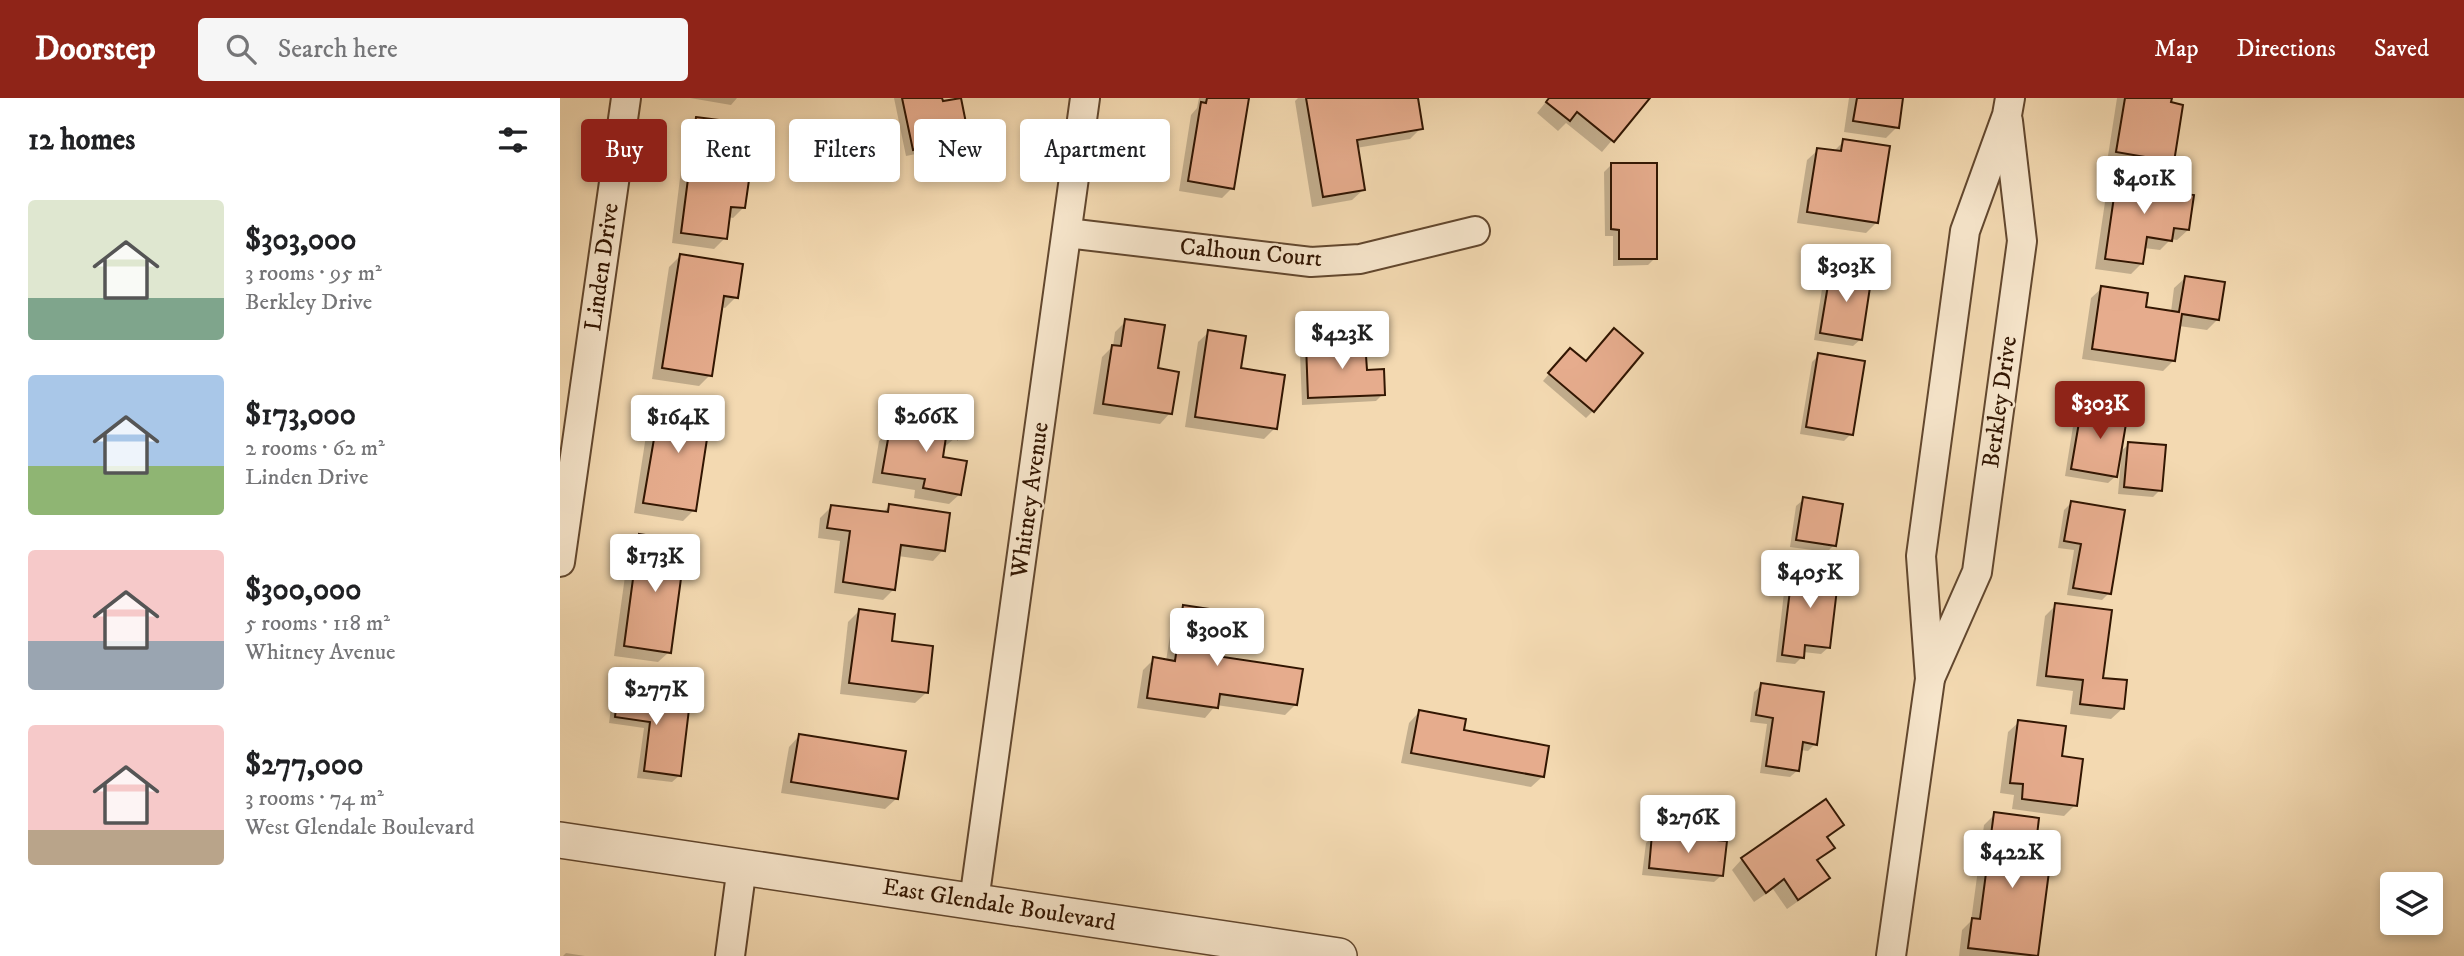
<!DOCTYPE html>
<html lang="en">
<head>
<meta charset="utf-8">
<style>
	:root { --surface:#fff; --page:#f6f6f6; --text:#202124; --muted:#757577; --accent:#8f2418 }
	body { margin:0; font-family:"IM FELL DW Pica",serif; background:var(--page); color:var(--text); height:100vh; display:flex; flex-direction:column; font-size:26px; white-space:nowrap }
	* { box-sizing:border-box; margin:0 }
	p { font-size:23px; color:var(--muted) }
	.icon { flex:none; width:38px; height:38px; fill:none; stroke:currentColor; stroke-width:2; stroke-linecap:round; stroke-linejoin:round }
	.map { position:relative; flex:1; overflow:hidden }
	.panel { display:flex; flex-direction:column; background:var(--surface); width:560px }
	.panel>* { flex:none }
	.banner { position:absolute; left:21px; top:21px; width:665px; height:63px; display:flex; gap:14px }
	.controls { position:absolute; left:1820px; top:774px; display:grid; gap:14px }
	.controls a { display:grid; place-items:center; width:63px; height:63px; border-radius:7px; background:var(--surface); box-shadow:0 4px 10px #0003; font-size:35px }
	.price { position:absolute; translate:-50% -60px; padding:0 16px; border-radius:7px; background:#fff; color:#222; font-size:23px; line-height:46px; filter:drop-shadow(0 2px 4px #0008) }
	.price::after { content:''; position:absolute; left:50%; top:42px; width:21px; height:16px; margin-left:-10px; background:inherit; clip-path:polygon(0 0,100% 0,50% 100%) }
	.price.current { background:var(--accent); color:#fff }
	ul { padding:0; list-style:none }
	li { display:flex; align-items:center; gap:21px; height:175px; padding:0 28px }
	li span { display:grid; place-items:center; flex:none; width:196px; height:140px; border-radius:7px; color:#555 }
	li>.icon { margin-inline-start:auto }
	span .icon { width:84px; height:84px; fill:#fffc; stroke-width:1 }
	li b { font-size:30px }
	h2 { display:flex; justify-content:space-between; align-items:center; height:84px; padding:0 28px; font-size:30px }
	.chip { padding:0 24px; border-radius:7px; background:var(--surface); box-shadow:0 4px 10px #0003; font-size:24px; line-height:63px }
	.chip.current { background:var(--accent); color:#fff }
	header { display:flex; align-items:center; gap:42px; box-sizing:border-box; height:98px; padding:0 35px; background:var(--accent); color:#fff }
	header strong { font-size:33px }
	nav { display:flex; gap:38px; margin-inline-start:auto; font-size:24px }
	.search { width:490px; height:63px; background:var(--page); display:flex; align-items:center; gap:18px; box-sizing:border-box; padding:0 24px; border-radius:7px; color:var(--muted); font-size:26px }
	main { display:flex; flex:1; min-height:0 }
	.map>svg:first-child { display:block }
</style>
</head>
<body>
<header>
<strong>Doorstep</strong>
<div class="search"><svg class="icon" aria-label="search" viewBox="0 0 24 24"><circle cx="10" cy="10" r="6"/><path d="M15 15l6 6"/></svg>Search here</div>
<nav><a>Map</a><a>Directions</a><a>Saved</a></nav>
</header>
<main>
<section class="panel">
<h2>12 homes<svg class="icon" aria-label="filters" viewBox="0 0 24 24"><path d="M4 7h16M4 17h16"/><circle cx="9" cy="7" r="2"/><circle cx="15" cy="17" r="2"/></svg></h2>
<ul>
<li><span style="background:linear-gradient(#dfe7d0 70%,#7fa58c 0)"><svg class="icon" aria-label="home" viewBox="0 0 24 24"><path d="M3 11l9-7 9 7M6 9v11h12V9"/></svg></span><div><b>$303,000</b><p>3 rooms · 95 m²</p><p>Berkley Drive</p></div></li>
<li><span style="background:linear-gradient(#a9c7e8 65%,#8fb573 0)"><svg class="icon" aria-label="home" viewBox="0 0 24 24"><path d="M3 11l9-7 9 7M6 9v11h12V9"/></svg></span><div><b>$173,000</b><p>2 rooms · 62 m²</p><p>Linden Drive</p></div></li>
<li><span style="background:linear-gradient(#f6c9c9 65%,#9aa5b1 0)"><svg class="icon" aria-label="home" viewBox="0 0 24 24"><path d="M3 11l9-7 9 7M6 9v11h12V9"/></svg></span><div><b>$300,000</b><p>5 rooms · 118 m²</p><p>Whitney Avenue</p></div></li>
<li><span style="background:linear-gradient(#f6c9c9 75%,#b9a48a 0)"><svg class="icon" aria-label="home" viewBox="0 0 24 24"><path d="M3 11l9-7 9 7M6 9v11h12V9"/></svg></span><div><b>$277,000</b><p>3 rooms · 74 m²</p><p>West Glendale Boulevard</p></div></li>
</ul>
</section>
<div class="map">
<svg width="1904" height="858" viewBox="0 0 1904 858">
	<rect width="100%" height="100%" fill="#f3d9b1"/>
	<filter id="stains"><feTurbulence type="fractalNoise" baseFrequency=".00286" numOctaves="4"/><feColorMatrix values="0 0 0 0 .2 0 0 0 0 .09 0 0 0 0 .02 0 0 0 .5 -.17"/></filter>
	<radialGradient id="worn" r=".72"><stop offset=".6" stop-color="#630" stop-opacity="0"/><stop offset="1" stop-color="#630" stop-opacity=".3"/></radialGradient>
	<g fill="#0003">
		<path d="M130 0H177L171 7Z"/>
		<path d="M334 0H381L382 5 407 40 400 47 346 58Z"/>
		<path d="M639 0H687L672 90 662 100 619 93 631 17 637 10Z"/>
		<path d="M738 0H856L861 30 850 41 796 50 803 92 792 102 752 109 735 3Z"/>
		<path d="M989 0H1088L1042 54 1006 25 998 33 977 15Z"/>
		<path d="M1289 0H1341L1337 29 1326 40 1284 34Z"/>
		<path d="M1557 0H1610L1612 63 1602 73 1547 64Z"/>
		<path d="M137 20 174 81 184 109 173 120 168 119 165 140 154 151 112 145 126 31Z"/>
		<path d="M1284 43 1316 125 1306 135 1237 125 1247 62 1258 52 1273 54Z"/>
		<path d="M1051 67 1095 160 1088 167 1053 168V138H1045L1044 74Z"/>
		<path d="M1558 73 1593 93 1628 132 1617 142 1611 141 1600 152 1584 150 1581 166 1571 176 1535 171 1548 84Z"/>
		<path d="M120 158 176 199 165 210 161 209 150 277 139 288 92 281 109 169Z"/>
		<path d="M1272 171 1301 241 1293 248 1254 242 1264 178Z"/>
		<path d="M1625 180 1658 221 1647 232 1619 228 1614 262 1603 273 1522 261 1531 200 1542 190 1584 210 1611 214 1614 190Z"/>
		<path d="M566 223 596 272 610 315 600 326 533 316 542 259 553 248 555 234Z"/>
		<path d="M649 234 715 330 704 341 625 329 638 244Z"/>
		<path d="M747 248 805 274 823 296 816 303 742 307 740 255Z"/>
		<path d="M1259 257 1291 336 1284 343 1240 336 1252 264Z"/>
		<path d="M1003 259 1026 265 1033 313 1026 320 983 283Z"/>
		<path d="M101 302 134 412 123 423 74 415 90 312Z"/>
		<path d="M1523 309 1559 355 1569 346 1600 392 1593 399 1558 396 1561 362 1558 361 1556 378 1548 385 1505 378 1515 316Z"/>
		<path d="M356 317 395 340 382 351 381 361 400 396 389 406 354 400 355 392 312 385 319 343 330 332 344 334 345 328Z"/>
		<path d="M1244 401 1274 447 1267 454 1230 449 1236 408Z"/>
		<path d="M1511 405 1549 495 1542 502 1507 497 1514 452 1498 450 1504 412Z"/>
		<path d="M329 408 383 452 373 463 338 458 334 491 323 502 274 495 280 443 258 440 260 420 271 409 322 416Z"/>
		<path d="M80 438 109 554 98 564 54 558 69 449Z"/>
		<path d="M1234 470 1269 549 1261 556 1243 554 1242 559 1235 566 1216 564 1226 477Z"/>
		<path d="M1496 507 1562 611 1551 621 1510 616 1513 593 1476 588 1485 518Z"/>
		<path d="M623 509 661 561 736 606 725 617 656 607 645 620 577 610 583 572 594 561 606 563 613 519Z"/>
		<path d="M299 513 330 545 366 595 355 605 280 596 288 524Z"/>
		<path d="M60 586 95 609 120 677 112 684 77 680 84 630 49 625 53 594Z"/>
		<path d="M1202 587 1255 646 1248 653 1240 652 1238 672 1230 679 1200 675 1207 626 1190 624 1194 594Z"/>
		<path d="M859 614 902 633 982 679 971 689 841 665 849 625Z"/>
		<path d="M1459 624 1515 707 1504 718 1452 711 1454 697 1440 695 1448 634Z"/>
		<path d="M239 638 336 701 325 711 221 695 229 649Z"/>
		<path d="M1435 716 1472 765 1477 858H1399L1402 832 1411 823 1424 727Z"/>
		<path d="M1282 727 1267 741 1272 749 1256 764 1267 780 1257 790 1227 811 1213 791 1194 804 1172 772 1182 761Z"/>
		<path d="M1093 738 1162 777 1154 784 1082 777 1086 745Z"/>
		<path d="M6 855 25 858H3Z"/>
	</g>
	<g fill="#e6ac8d" stroke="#321602" stroke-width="2">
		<path d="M342 0H382L383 3 401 0 409 40 353 52Z"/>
		<path d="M647 0H689L674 91 628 83 641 4 646 5Z"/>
		<path d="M746 0H858L863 31 797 42 805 92 763 99Z"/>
		<path d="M989 0H1090L1054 44 1017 14 1010 23 986 4Z"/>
		<path d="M1297 0H1343L1339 30 1293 23Z"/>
		<path d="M1565 0H1612L1611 4 1623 7 1614 64 1556 54Z"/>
		<path d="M136 19 183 25 176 80 189 82 185 110 171 109 167 141 121 135Z"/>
		<path d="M1283 41 1330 48 1318 125 1247 114 1257 50 1281 53Z"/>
		<path d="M1051 65H1097V161H1059V132L1051 131Z"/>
		<path d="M1558 71 1597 77 1595 92 1634 97 1629 132 1614 130 1612 143 1587 139 1583 166 1545 161Z"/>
		<path d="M120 156 183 166 178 200 164 198 152 278 102 270Z"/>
		<path d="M1271 169 1312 176 1302 242 1260 235Z"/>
		<path d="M1625 178 1665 184 1659 222 1622 216 1615 263 1532 251 1541 188 1588 195 1586 209 1619 214Z"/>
		<path d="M565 221 605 227 598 270 619 274 612 316 543 306 552 247 561 248Z"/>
		<path d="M1054 230 1083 255 1034 314 988 275 1010 250 1026 263Z"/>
		<path d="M648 232 686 238 681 270 725 277 717 331 635 319Z"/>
		<path d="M805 243 807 272 824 271 825 297 748 300 746 246Z"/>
		<path d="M1258 255 1305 263 1293 337 1246 329Z"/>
		<path d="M101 300 152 308 136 413 83 405Z"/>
		<path d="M1522 307 1568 314 1557 379 1511 371Z"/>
		<path d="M355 315 400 322 397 341 386 339 383 359 407 363 401 397 363 390 365 381 322 375 330 330 352 334Z"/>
		<path d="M1568 344 1606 347 1602 393 1564 389Z"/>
		<path d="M1243 399 1283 406 1276 448 1236 442Z"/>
		<path d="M1511 403 1565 412 1551 496 1513 490 1521 446 1504 443Z"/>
		<path d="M329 406 390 415 385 453 341 447 335 492 283 484 290 433 267 430 271 407 328 414Z"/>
		<path d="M79 436 126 443 111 555 64 548Z"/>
		<path d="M1233 468 1279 474 1270 550 1245 547 1244 560 1222 557Z"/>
		<path d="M1495 505 1552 512 1543 580 1567 582 1564 611 1520 606 1523 582 1486 578Z"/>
		<path d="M623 507 670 514 663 559 743 571 737 607 660 596 658 610 587 600 593 559 615 563Z"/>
		<path d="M299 511 335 516 332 543 373 548 368 595 289 585Z"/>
		<path d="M59 585 99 590 97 607 129 611 121 678 84 673 90 624 55 619Z"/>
		<path d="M1201 585 1264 594 1257 647 1243 644 1239 673 1206 668 1213 620 1196 617Z"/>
		<path d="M859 612 906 621 904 632 989 648 984 679 851 655Z"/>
		<path d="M1458 622 1506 628 1502 658 1523 661 1517 708 1462 701 1463 686 1450 685Z"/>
		<path d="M239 636 346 653 338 701 231 684Z"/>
		<path d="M1266 701 1284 727 1267 739 1275 750 1257 762 1270 780 1238 802 1224 781 1206 795 1181 760Z"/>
		<path d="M1434 714 1479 720 1474 763 1490 766 1478 858 1408 850 1412 820 1420 821Z"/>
		<path d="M1092 736 1167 743 1163 778 1089 770Z"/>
	</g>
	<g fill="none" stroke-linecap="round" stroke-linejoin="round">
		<g stroke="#62472e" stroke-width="32">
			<g id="minor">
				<path d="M507 135 751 164 800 161 915 133"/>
				<path d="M0 464 66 0"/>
				<path d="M1371 578 1417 474 1462 143 1448 23"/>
				<path d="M414 803 525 0"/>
				<path d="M170 858 182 768"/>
				<path d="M1331 858 1370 581 1361 458 1405 133 1447 17 1450 0"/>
			</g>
		</g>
		<g stroke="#62472e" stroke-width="38">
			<path id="tertiary" d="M0 742 779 858"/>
		</g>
		<use href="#minor" stroke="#f7e6cc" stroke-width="28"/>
		<use href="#tertiary" stroke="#f7e6cc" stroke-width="35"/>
	</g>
	<g text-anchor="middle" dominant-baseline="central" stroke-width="5" stroke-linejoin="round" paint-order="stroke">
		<g font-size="24" fill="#321602" stroke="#f7e6cc">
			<text transform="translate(691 155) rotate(5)">Calhoun Court</text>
			<text transform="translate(42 169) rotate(-82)">Linden Drive</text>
			<text transform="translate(1440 304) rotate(-82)">Berkley Drive</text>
			<text transform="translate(470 402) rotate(-82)">Whitney Avenue</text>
			<text transform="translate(439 807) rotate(9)">East Glendale Boulevard</text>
		</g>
	</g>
	<rect width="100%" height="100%" filter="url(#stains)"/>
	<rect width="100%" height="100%" fill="url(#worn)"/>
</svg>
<div class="controls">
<a><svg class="icon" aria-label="layers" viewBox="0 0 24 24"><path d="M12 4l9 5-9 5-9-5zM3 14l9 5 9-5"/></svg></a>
</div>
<b class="price" style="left:1584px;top:118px">$401K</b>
<b class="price" style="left:1286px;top:206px">$303K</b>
<b class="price" style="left:782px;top:273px">$423K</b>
<b class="price current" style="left:1540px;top:343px">$303K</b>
<b class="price" style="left:366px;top:356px">$266K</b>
<b class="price" style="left:118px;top:357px">$164K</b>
<b class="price" style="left:95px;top:496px">$173K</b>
<b class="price" style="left:1250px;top:512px">$405K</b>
<b class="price" style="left:657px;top:570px">$300K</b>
<b class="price" style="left:96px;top:629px">$277K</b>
<b class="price" style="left:1128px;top:757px">$276K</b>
<b class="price" style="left:1452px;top:792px">$422K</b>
<div class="banner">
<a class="chip current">Buy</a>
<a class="chip">Rent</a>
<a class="chip">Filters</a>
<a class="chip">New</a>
<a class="chip">Apartment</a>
</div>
</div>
</main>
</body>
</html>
